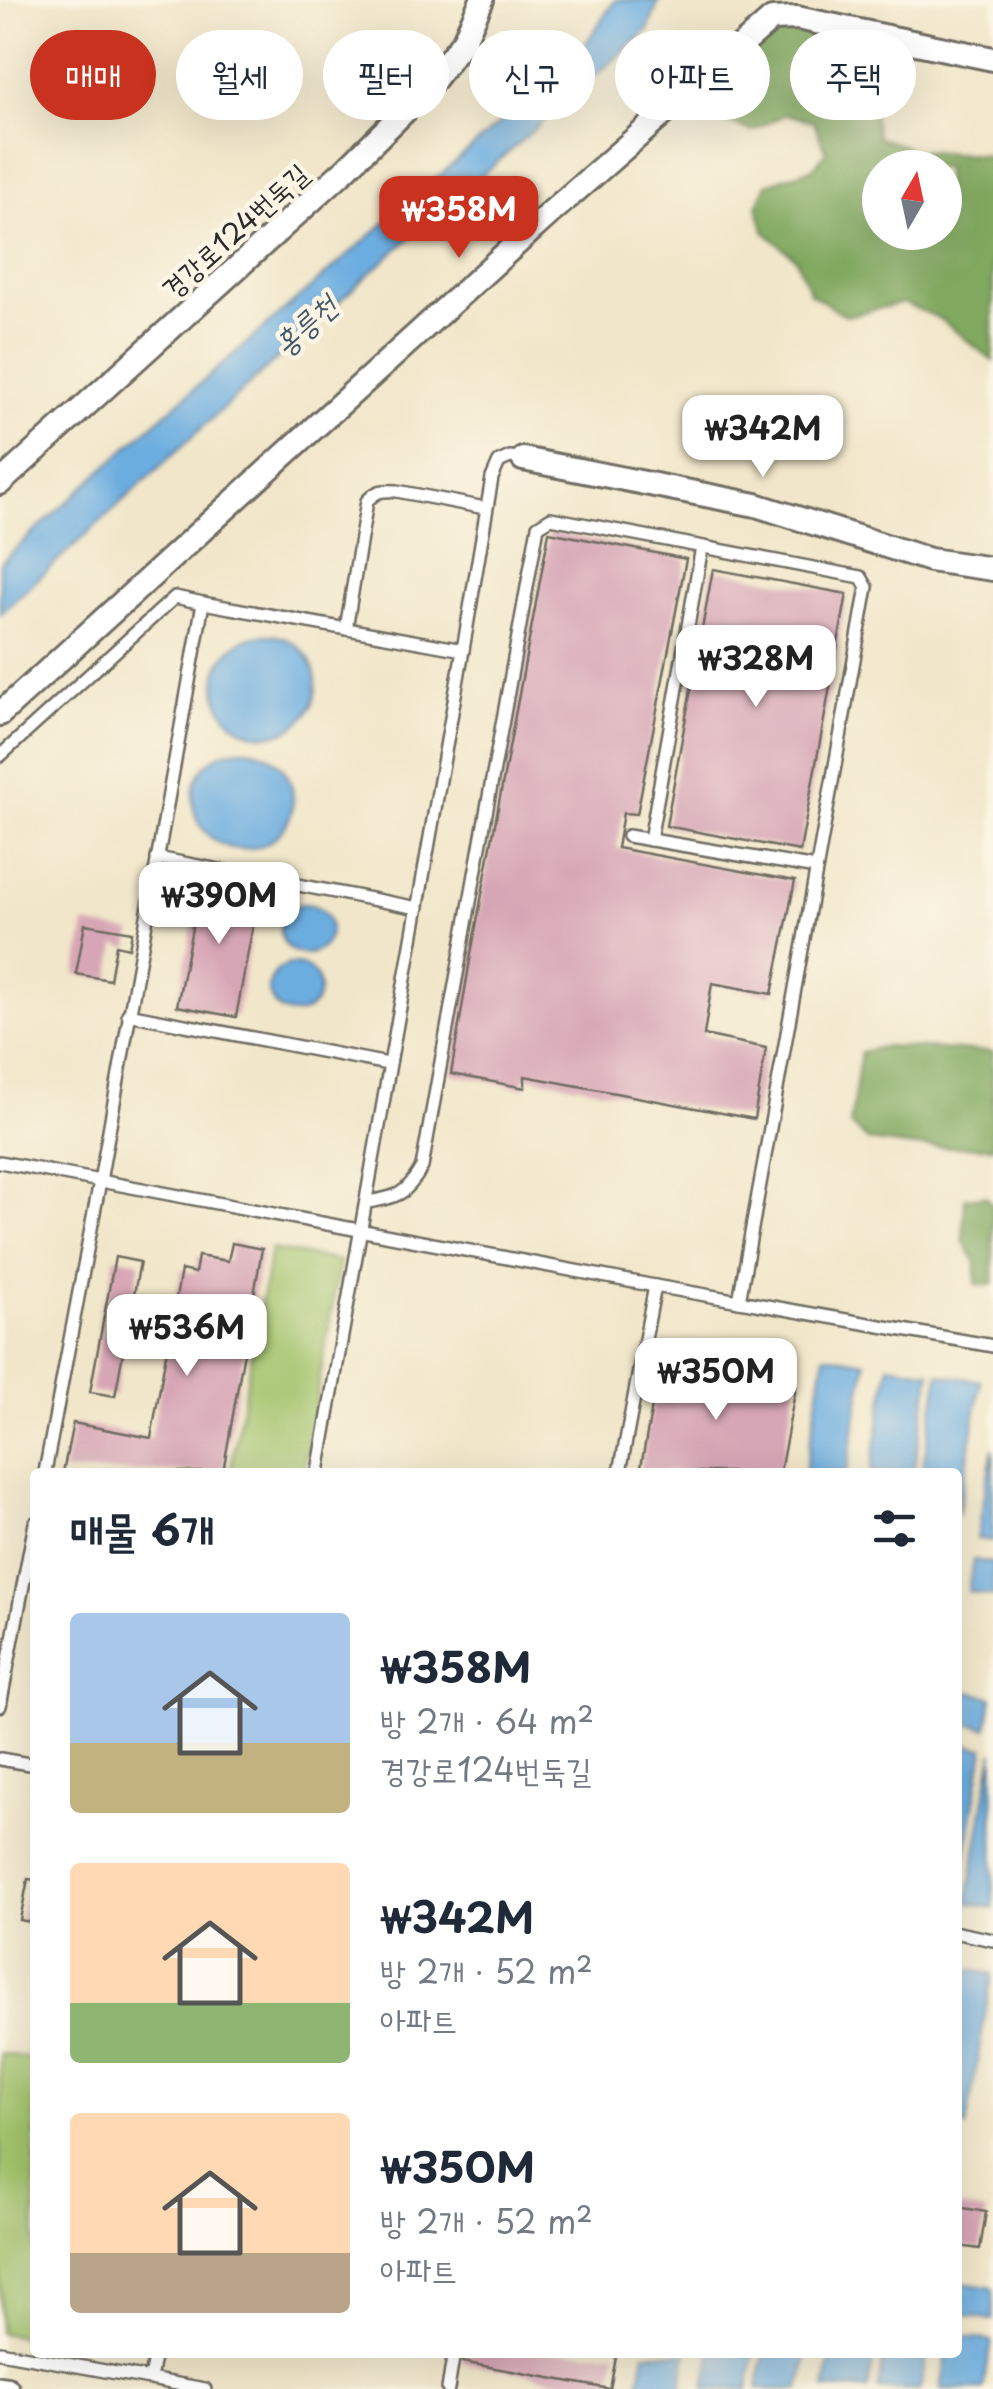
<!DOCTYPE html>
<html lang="ko">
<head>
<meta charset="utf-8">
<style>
	:root { --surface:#fff; --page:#f2f2f3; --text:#1f2937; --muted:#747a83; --accent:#c8321e }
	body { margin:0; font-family:"Playpen Sans","Poor Story",sans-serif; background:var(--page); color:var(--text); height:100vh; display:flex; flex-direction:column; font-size:38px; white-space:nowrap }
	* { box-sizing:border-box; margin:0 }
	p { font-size:32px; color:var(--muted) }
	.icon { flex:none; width:55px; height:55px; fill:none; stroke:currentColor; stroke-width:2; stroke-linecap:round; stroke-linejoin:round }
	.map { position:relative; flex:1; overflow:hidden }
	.side { position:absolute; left:30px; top:1468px; width:932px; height:890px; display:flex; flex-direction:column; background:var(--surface); border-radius:10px; box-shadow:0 10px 40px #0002 }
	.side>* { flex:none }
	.hud { position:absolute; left:30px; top:30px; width:935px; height:90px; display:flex; gap:20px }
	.needle { width:65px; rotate:9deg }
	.tools { position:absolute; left:862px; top:150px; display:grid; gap:20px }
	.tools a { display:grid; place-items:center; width:100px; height:100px; border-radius:50%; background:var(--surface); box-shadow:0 10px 40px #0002; font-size:50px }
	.price { position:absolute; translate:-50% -85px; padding:0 22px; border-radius:20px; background:#fff; color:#222; font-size:32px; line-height:65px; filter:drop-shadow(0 2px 5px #0008) }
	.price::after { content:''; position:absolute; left:50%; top:60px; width:30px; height:22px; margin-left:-15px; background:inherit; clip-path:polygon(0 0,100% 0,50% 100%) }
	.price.selected { background:var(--accent); color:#fff }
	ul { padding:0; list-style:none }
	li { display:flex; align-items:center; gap:30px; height:250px; padding:0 40px }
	li span { display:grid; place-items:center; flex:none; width:280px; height:200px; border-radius:10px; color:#555 }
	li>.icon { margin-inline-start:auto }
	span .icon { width:120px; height:120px; fill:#fffc; stroke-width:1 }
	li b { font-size:42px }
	h2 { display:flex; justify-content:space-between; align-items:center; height:120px; padding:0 40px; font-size:42px }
	.tag { padding:0 35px; border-radius:45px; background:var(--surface); box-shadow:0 10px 40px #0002; font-size:35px; line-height:90px }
	.tag.selected { background:var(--accent); color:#fff }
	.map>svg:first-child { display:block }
</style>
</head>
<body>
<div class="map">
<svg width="993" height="2389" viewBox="0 0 993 2389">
	<rect width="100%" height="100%" fill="#fcf5e5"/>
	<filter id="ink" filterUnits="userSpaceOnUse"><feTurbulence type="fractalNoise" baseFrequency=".01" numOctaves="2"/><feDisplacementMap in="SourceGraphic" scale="20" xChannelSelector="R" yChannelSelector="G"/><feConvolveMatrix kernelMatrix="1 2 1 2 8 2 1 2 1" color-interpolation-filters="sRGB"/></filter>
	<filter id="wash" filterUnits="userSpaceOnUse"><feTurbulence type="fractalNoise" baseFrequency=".0048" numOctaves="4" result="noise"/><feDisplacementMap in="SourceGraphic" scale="40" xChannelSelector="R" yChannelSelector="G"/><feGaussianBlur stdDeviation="2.25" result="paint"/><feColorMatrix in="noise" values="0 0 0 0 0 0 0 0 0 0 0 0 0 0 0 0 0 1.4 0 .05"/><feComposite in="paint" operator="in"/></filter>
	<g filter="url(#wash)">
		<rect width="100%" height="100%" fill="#f1e6c9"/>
		<g fill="#a1c26b" stroke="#66764b" stroke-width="2.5">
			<path d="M271 1249 340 1261 304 1472H230Z"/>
			<path d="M0 2053 35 2059V2339L0 2333Z"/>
		</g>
		<g fill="#80a85f" stroke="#566a45" stroke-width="2.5" fill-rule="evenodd">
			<path d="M776 27 853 43 868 80 877 137 914 150 993 156V361L939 318 903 303 846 316 810 293 796 259 765 232 757 206 767 184 813 168 826 152 814 122 786 114 752 131 707 116 695 98ZM880 168H945V232H880Z"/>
			<path d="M886 1046 993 1052V1147H915L869 1141 850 1125 861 1052Z"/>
			<path d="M986 1196 993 1206V1284H976V1263L963 1240 965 1198Z"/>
		</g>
		<g fill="#6cade0" stroke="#4c6c86" stroke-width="2.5">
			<path d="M615 0H659L648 30 371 272 0 614V563L141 435 578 55Z"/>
			<circle cx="266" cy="685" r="50"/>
			<circle cx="243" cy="799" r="50"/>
			<circle cx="305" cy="929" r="25"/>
			<circle cx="294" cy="989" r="25"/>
			<path d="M825 1355 866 1362 847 1472H805Z"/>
			<path d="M889 1365 931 1372 913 1472H871Z"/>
			<path d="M939 1374 981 1381 958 1516V1472H922Z"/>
			<path d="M993 1448V1541L977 1539Z"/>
			<path d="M973 1560 993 1563V1596L968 1591Z"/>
			<path d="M958 1690 992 1697 987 1728 958 1722Z"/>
			<path d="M958 1744 984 1748 958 1901Z"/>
			<path d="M993 1752V1908L967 1903Z"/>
			<path d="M958 1968 992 1974 966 2127 958 2126Z"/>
			<path d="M959 2282 993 2288V2320L958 2314Z"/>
			<path d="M958 2335 992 2341 983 2389H941L947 2353 958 2352Z"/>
			<path d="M645 2353H687L681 2389H638Z"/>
			<path d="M711 2353H754L748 2389H705Z"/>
			<path d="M764 2353H807L800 2389H758Z"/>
			<path d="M831 2353H874L868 2389H825Z"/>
			<path d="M884 2353H927L920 2389H878Z"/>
		</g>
		<g id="blocks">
			<g fill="#d7a6b6">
				<path d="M549 532 686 559 637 814 623 813 617 848 795 881 772 994 712 983 704 1035 766 1048 754 1119 525 1076V1088L451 1074 471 954Z"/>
				<path d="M713 569 847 594 800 851 666 826Z"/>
				<path d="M202 876 260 887 236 1017 177 1006Z"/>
				<path d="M85 924 132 932 129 948 116 945 110 980 76 974Z"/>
				<path d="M232 1243 262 1249 223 1472H63L73 1423 151 1438 181 1270 195 1273 198 1256 228 1261Z"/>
				<path d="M115 1257 140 1262 115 1396 90 1392Z"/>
				<path d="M660 1362 796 1387 780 1472H640Z"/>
				<path d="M28 1879 35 1880V1923L20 1920Z"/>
				<path d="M958 2207 986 2212 980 2249 958 2246Z"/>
				<path d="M463 2352H617L610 2389 462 2362Z"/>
			</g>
		</g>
	</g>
	<g filter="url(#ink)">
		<use href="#blocks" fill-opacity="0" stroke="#706c62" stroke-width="2.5"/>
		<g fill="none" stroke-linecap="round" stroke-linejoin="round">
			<g stroke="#706c62" stroke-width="16">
				<g id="lane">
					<path d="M203 603 463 650 318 1472"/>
					<path d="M346 629 367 501C377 490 383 490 397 491L485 508"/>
					<path d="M463 650 492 478 499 462 510 457 523 459"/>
					<path d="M0 756 175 597 203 603 100 1181 655 1286 993 1346"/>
					<path d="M628 836 816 868"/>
					<path d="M650 840 702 547"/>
					<path d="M157 858 418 908"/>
					<path d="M128 1014 388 1064"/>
					<path d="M0 1162 100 1181 45 1472"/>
					<path d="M367 1202C398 1197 406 1195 422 1167L538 526 551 518 861 577 867 587 739 1301"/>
					<path d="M620 1472 655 1286"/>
					<path d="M0 1706 35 1523"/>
					<path d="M0 1759 35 1765"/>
					<path d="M958 1933 993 1940"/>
					<path d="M0 2352 205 2389"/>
					<path d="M150 2379 155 2352"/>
					<path d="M448 2389 454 2352"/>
				</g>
			</g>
			<g stroke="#706c62" stroke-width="28">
				<g id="street">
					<path d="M523 459 756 505 930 560 993 569"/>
					<path d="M0 483 347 168 424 92 464 40 482 0"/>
					<path d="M0 714 549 214 772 19 797 18 993 59"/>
					<path d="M0 2388 7 2389"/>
				</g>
			</g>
			<use href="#lane" stroke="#fff" stroke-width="11"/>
			<use href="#street" stroke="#fff" stroke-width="22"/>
		</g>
	</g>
	<g text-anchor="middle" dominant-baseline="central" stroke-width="9" stroke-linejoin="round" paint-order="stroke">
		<g font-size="28" fill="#2b2b2b" stroke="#fcf5e5">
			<text transform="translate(234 230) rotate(-42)">경강로124번둑길</text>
		</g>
		<g font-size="30" font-style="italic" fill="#42586a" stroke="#fcf5e5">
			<text transform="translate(304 324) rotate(-42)">홍릉천</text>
		</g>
	</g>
</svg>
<div class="tools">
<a><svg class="needle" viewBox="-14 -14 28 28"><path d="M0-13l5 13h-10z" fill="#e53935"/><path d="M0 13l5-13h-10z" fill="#747a83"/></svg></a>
</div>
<b class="price selected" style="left:459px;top:261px">₩358M</b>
<b class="price" style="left:763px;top:480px">₩342M</b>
<b class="price" style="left:756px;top:710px">₩328M</b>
<b class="price" style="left:219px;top:947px">₩390M</b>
<b class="price" style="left:187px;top:1379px">₩536M</b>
<b class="price" style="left:716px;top:1423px">₩350M</b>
<div class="hud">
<a class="tag selected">매매</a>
<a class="tag">월세</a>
<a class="tag">필터</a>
<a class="tag">신규</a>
<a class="tag">아파트</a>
<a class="tag">주택</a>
</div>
<section class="side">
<h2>매물 6개<svg class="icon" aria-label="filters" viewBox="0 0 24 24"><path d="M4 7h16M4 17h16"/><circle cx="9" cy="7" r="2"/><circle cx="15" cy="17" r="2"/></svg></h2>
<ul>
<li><span style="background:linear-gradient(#a9c7e8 65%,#c2b280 0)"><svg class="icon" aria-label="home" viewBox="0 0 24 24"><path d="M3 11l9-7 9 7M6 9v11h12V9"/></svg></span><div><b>₩358M</b><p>방 2개 · 64 m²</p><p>경강로124번둑길</p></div></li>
<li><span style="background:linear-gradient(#ffd9b3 70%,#8fb573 0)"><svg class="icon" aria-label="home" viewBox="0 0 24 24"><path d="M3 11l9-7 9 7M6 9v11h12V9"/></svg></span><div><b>₩342M</b><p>방 2개 · 52 m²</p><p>아파트</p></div></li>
<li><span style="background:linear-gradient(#ffd9b3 70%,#b9a48a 0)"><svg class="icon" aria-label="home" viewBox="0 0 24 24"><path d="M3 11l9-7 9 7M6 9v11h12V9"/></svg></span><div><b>₩350M</b><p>방 2개 · 52 m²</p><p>아파트</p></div></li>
</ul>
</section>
</div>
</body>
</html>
